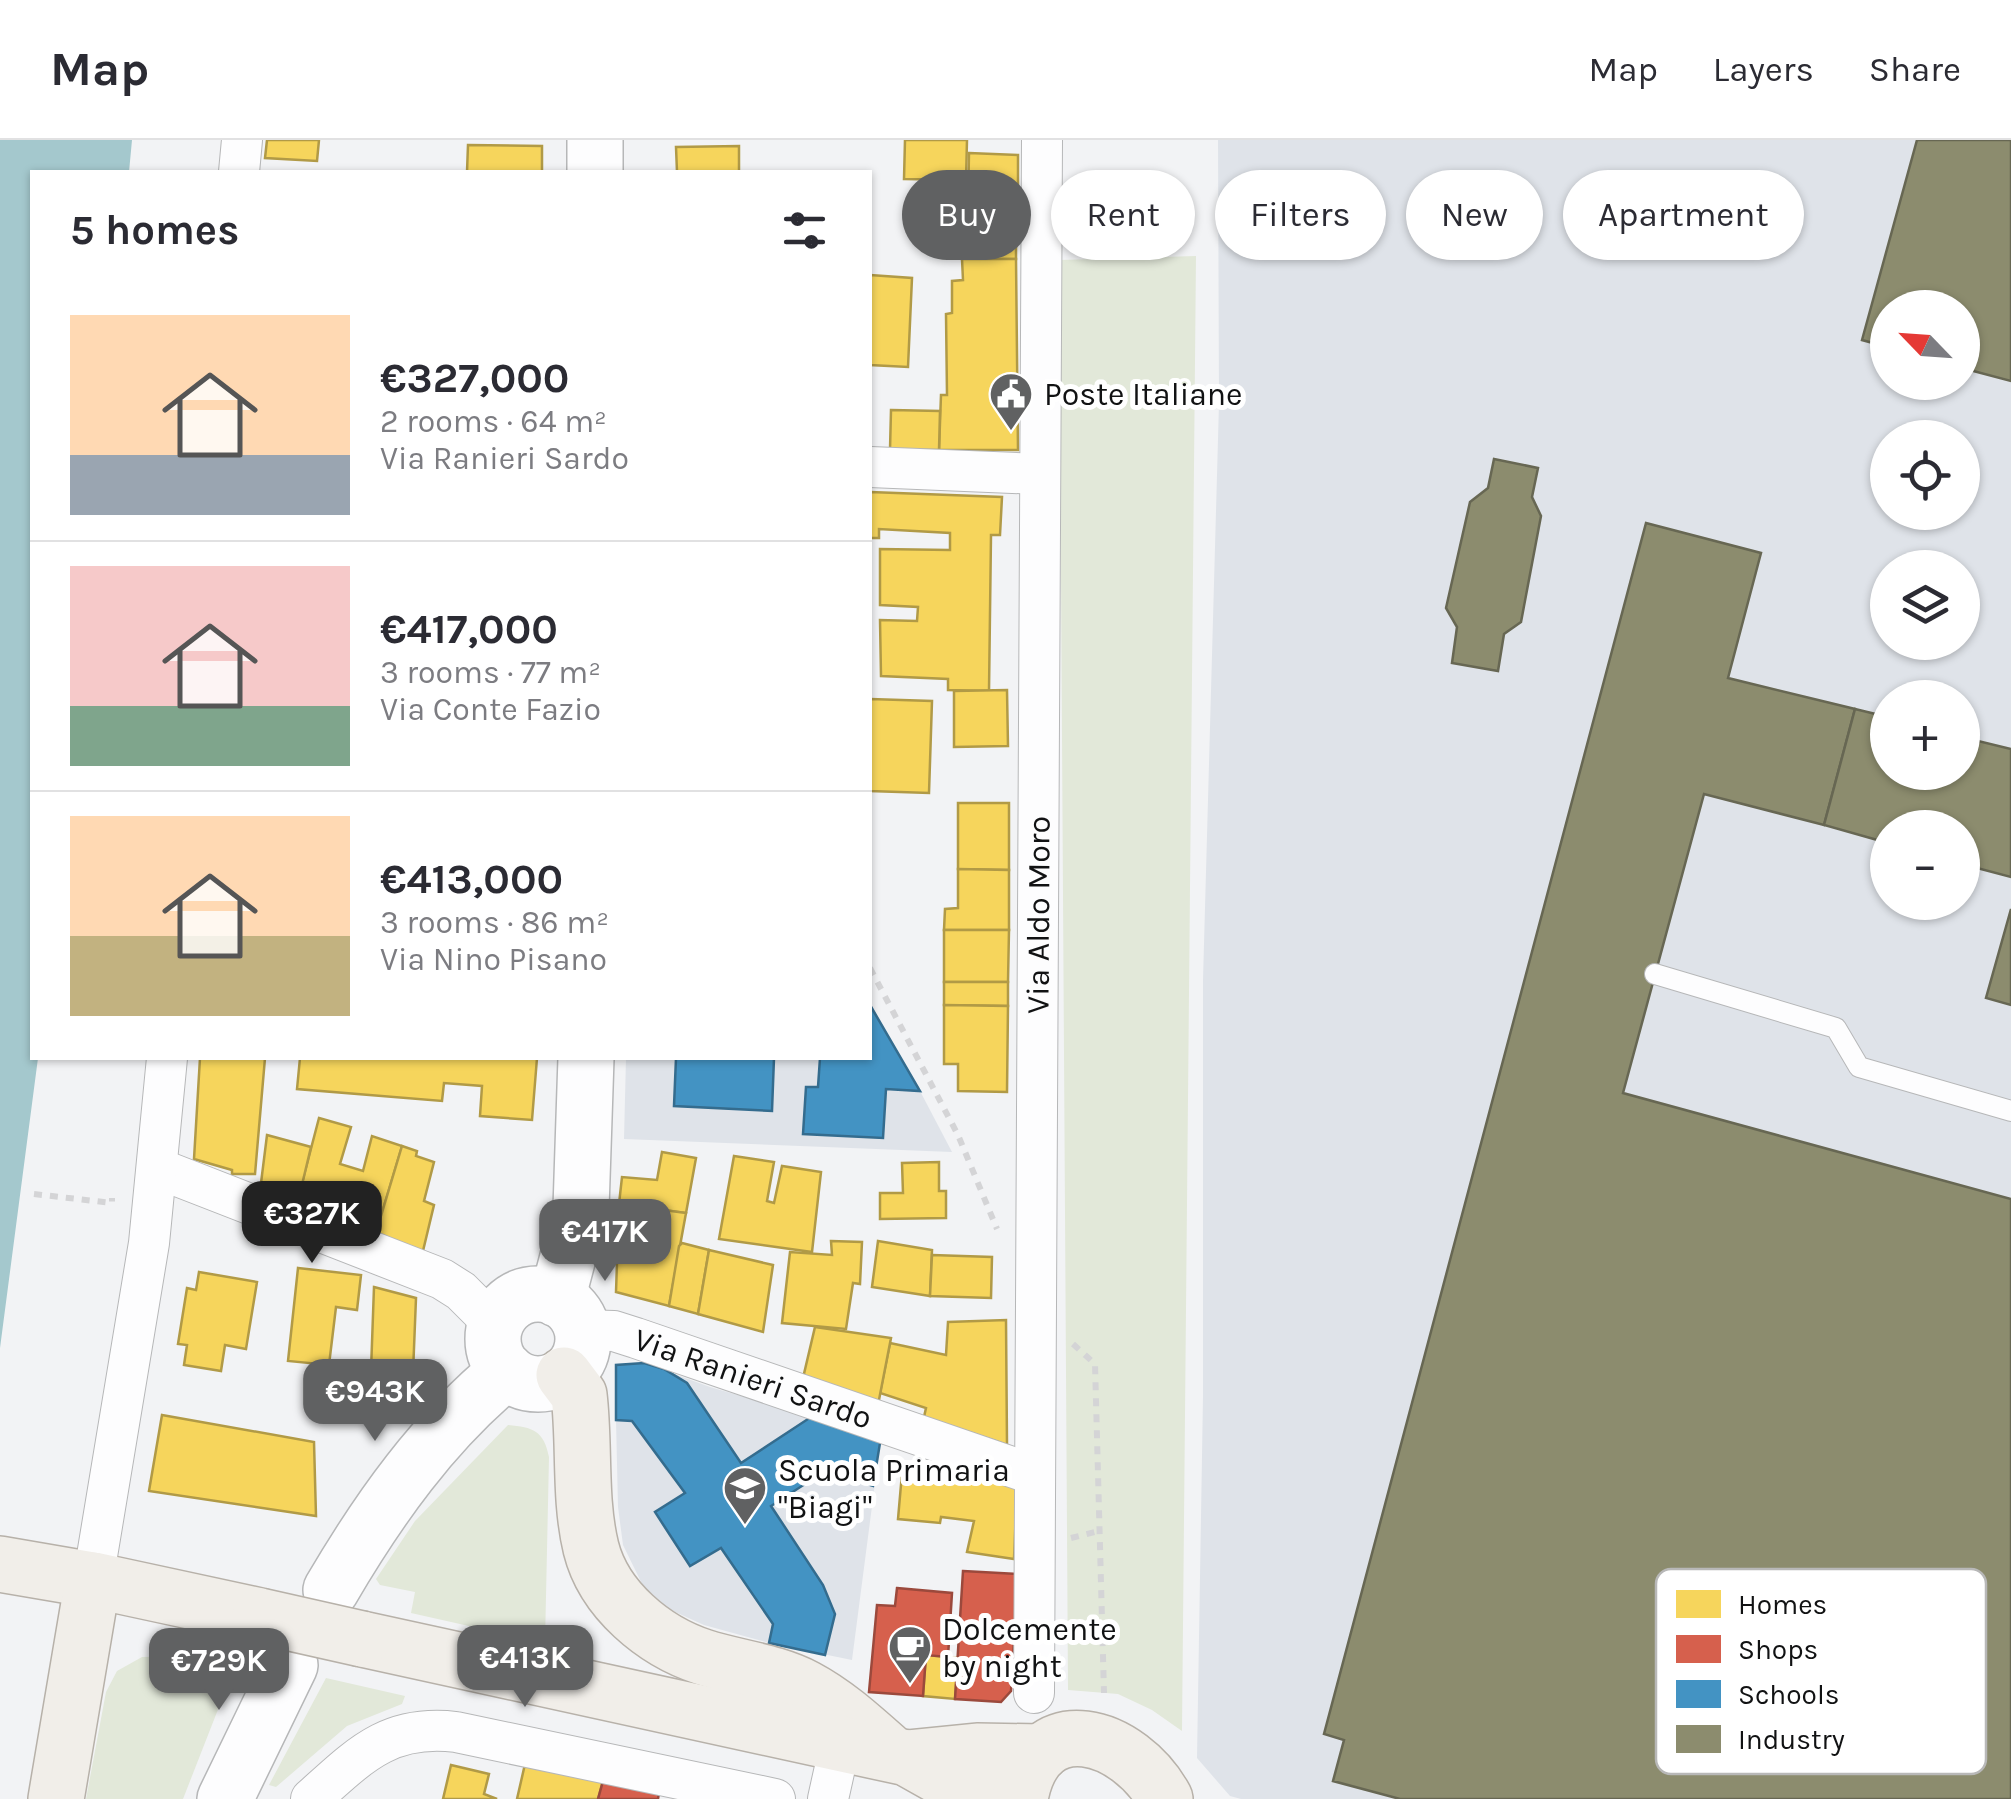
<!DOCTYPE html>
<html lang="en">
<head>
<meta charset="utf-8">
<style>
	:root { --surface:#fff; --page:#f2f2f3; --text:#2b2b33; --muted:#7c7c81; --line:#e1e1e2; --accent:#606162 }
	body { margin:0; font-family:Karla,sans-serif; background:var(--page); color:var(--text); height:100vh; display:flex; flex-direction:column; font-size:38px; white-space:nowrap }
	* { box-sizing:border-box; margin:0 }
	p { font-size:32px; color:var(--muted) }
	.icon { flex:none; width:55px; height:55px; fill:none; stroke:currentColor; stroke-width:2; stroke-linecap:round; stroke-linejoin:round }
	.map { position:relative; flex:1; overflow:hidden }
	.panel { position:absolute; left:30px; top:30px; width:842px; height:890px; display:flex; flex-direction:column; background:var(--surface); border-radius:0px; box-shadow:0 2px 8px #0004 }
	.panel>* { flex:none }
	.guide { position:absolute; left:902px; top:30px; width:950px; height:90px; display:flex; gap:20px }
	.needle { width:65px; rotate:295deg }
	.controls { position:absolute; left:1870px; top:150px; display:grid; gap:20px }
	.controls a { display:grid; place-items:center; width:110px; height:110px; border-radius:50%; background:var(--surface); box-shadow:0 2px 8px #0004; font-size:50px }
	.price { position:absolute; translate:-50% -85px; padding:0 22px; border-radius:20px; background:var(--accent); color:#fff; font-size:32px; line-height:65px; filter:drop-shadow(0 2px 5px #0008) }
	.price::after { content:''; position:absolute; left:50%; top:60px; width:30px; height:22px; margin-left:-15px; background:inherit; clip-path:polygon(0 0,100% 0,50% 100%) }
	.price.selected { background:#222; color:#fff }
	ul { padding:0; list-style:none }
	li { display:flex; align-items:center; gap:30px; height:250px; padding:0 40px }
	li+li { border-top:2px solid var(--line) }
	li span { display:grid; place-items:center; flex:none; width:280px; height:200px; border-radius:0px; color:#555 }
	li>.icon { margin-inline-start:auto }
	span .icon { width:120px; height:120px; fill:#fffc; stroke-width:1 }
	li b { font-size:42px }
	h2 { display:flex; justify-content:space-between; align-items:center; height:120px; padding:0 40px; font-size:42px }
	.chip { padding:0 35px; border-radius:45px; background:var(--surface); box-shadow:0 2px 8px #0004; font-size:35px; line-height:90px }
	.chip.selected { background:var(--accent); color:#fff }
	header { display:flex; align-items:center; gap:60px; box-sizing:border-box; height:140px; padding:0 50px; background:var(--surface); border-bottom:2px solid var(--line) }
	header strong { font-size:48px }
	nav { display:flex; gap:55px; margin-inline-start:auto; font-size:35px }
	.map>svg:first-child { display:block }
</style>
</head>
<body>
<header>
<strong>Map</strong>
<nav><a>Map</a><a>Layers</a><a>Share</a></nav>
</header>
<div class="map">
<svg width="2011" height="1659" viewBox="0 0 2011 1659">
	<rect width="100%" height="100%" fill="#f2f3f5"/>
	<g fill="#dfe3e9" fill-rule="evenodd">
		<path d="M1218 0H2011V1659H1241L1230 1656 1197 1618 1203 1256V840L1219 263ZM1888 168H1962V242H1888ZM1888 298H1962V372H1888ZM1888 428H1962V502H1888ZM1888 558H1962V632H1888ZM1888 688H1962V762H1888Z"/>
		<path d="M626 918H870L920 951 952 1012 624 999Z"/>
		<path d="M644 1223 710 1247 881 1297 852 1520 769 1503 704 1485 662 1466 645 1450 623 1405 618 1367 616 1280V1225Z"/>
	</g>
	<g fill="#e2e8d9">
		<path d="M1196 116 1182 1591 1152 1570 1118 1554 1068 1550 1059 120Z"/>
		<path d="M508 1285C533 1287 544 1291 549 1317L545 1503 411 1473 415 1452 380 1445 376 1439 415 1381Z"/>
		<path d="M245 1515 217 1572 183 1659H86L106 1552 117 1531 142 1517Z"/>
		<path d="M326 1538 405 1556 402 1564 347 1586 276 1647 269 1645Z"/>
	</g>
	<path fill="#a4c8cd" d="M0 0H132L129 32H32V918H38L0 1208Z"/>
	<g fill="#f6d55c" stroke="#b19a46" stroke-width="2.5">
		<path d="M267 0H319L317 21 265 18Z"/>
		<path d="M905 0H967L966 40 904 39Z"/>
		<path d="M468 5 542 6V32H467Z"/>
		<path d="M739 6V32H677L676 7Z"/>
		<path d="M969 13 1018 15V65L968 64Z"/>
		<path d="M963 83H1016V119H962Z"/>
		<path d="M962 119H1016L1018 310H939L941 255H947L946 174 952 173V141L963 140Z"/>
		<path d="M870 135 912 138 908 227 870 225Z"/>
		<path d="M891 270 940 271 939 310H890Z"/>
		<path d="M870 352 1002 357 1000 395H991L989 551 948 550V539L881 536 880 480 917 481 918 467 880 465V409L950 410V393L879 389V398H870Z"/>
		<path d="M1007 550 1008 606 954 607V551Z"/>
		<path d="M870 559 932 561 929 653 870 651Z"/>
		<path d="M958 663H1009V730L958 729Z"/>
		<path d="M958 729 1009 730V790H944L945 769 958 768Z"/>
		<path d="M944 790H1009L1008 842H944Z"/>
		<path d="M944 842H1008V866L944 865Z"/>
		<path d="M944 865 1008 866 1007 952 958 951V924H944Z"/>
		<path d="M200 918H265L255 1034H232V1030L194 1019Z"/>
		<path d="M300 918H537L532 980 480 976 482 946 444 943 442 961 297 949Z"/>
		<path d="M319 978 351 987 340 1024 363 1031 372 996 402 1006 375 1096 296 1066Z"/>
		<path d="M267 995 311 1007 300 1053 261 1043Z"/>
		<path d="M402 1006 417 1011 416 1016 434 1022 424 1061 434 1065 422 1115 375 1096Z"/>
		<path d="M662 1012 696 1018 686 1073 619 1064 622 1037 657 1040Z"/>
		<path d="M734 1016 774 1022 767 1061 774 1063 782 1026 821 1032 812 1112 719 1099Z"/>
		<path d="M939 1022V1051H946V1078L880 1079V1053H903L902 1023Z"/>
		<path d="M619 1064 686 1073 669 1166 616 1152Z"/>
		<path d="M831 1101 862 1102 860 1144 853 1143 846 1189 782 1183 790 1112 832 1115Z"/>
		<path d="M878 1101 932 1110 930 1156 872 1147Z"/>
		<path d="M682 1103 709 1110 698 1174 669 1166 679 1106Z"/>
		<path d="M709 1110 773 1125 763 1192 698 1174Z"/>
		<path d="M932 1115 992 1117 991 1158 930 1156Z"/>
		<path d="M298 1128 361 1135 357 1170 336 1167 329 1225 288 1221Z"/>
		<path d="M199 1132 257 1142 246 1209 225 1205 221 1231 184 1225 187 1205 178 1204 187 1148 196 1150Z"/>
		<path d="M374 1147 416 1158 413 1233 371 1231Z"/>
		<path d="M1006 1180 1007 1305 924 1277 926 1268 880 1253 890 1203 946 1215 948 1182Z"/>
		<path d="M815 1187 891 1198 878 1265 803 1238Z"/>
		<path d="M162 1275 314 1302 316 1376 149 1351Z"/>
		<path d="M903 1322 998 1334 1017 1346 1014 1419 967 1412 974 1381 941 1377 940 1383 898 1379Z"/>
		<path d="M926 1515 958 1518 955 1559 923 1556Z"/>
		<path d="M525 1624 603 1641 598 1659H517Z"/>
		<path d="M451 1625 489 1634 484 1654 497 1659H443Z"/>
	</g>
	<g fill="#d6604d" stroke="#9b493c" stroke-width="2.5">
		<path d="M963 1431 1018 1434 1011 1551 1001 1562 955 1559Z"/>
		<path d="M897 1448 952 1453 948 1517 926 1515 923 1556 869 1552 877 1465 895 1466Z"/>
		<path d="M603 1641 659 1653 658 1659H598Z"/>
	</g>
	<g fill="#4393c3" stroke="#346c8e" stroke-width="2.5">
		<path d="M870 865 920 951 886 949 883 998 803 994 806 947H818L820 918H870Z"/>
		<path d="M676 918H774L772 971 674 966Z"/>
		<path d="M644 1223 664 1229 687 1243 741 1323 811 1277 881 1297 873 1346 825 1331 771 1366 823 1445 835 1474 825 1515 769 1503 773 1484 721 1408 690 1426 655 1372 685 1353 632 1281 616 1280V1225Z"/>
	</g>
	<g fill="#8c8c6e" stroke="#676753" stroke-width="2.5">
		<path d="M1917 0H2011V241L1962 228V168H1888V207L1862 200Z"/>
		<path d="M1494 319 1538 328 1532 357 1541 376 1521 482 1504 494 1498 531 1452 523 1457 487 1446 468 1470 362 1488 348Z"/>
		<path d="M1646 383 1761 413 1728 538 1855 569 1824 685 1704 654 1623 953 2011 1059V1659H1400L1333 1641 1344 1600 1324 1594Z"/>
		<path d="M1855 569 1888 577V632H1962V597L2011 609V737L1962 724V688H1888V703L1824 685Z"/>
		<path d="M2011 769V865L1986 858Z"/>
	</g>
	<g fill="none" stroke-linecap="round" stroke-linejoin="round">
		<g stroke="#b6b7b8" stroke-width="22">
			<path id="service" d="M1655 834 1836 888 1859 927 2011 971"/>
		</g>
		<g stroke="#b6b7b8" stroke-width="42">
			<g id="minor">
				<path d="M239 32 242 0"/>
				<path d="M870 327 1039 334"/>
				<path d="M157 1028 442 1139 461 1151 496 1186"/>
				<path id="s1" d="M581 1190 614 1191 636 1198 1035 1335"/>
				<path d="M93 1440 149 1103 167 918"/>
				<path id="s2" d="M1034 1553 1042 0"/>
				<path d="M311 1659C359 1616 388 1584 456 1592L775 1659"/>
				<path d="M828 1659 840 1605"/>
			</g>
		</g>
		<g stroke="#b6b7b8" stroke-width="58">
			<g id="secondary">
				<path d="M595 32V0"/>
				<circle cx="538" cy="1199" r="45"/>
				<path d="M557 1159 581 1068 586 918"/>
				<path d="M331 1450C379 1368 433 1292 507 1231"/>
				<path d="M225 1659 290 1525"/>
			</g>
		</g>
		<g stroke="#b7b1a9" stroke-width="58">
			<g id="primary">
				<path d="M564 1235 579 1255C585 1305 579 1359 591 1408 604 1460 654 1501 703 1517 737 1528 774 1531 806 1548 836 1564 861 1587 886 1609"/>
				<path d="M0 1424 93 1440 260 1476"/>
				<path d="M362 1499 907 1618 980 1659"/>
				<path d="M907 1618 977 1611 1042 1612"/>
				<path d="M56 1659 93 1440"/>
				<path d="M1020 1659C1036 1564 1130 1594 1165 1659"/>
			</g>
		</g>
		<g stroke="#d4d4d6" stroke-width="6" stroke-dasharray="8 8" stroke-linecap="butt">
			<path d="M870 828 958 995 997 1089"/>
			<path d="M34 1054 112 1063V1058"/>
			<path d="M1073 1204 1095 1224 1104 1553"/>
			<path d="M1071 1398 1099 1391"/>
		</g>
		<use href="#service" stroke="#fdfdfe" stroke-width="20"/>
		<use href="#minor" stroke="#fdfdfe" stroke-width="40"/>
		<use href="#secondary" stroke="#fdfdfe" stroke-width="55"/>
		<use href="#primary" stroke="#f1eee9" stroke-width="55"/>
		<g stroke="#b7b1a9" stroke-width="58" stroke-linecap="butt">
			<path id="primary-bridge" d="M260 1476 362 1499"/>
		</g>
		<use href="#primary-bridge" stroke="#f1eee9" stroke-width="55"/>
	</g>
	<defs>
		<g id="civic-pin" transform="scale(2.25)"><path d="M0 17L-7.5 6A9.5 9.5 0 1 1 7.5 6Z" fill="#606162" stroke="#fff"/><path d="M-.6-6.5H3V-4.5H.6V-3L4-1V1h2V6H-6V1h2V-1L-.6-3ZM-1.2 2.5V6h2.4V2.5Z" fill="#fff"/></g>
		<g id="school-pin" transform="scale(2.25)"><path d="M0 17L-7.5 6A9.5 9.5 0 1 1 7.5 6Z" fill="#606162" stroke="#fff"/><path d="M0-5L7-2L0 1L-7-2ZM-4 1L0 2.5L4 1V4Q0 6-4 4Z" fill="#fff"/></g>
		<g id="cafe-pin" transform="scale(2.25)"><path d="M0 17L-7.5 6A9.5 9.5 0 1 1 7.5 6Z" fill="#606162" stroke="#fff"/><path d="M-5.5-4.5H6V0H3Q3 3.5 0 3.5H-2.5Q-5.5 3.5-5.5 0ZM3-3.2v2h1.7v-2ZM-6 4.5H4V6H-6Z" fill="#fff"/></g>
	</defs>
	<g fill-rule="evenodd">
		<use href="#civic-pin" x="1011" y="254"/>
		<use href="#school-pin" x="745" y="1348"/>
		<use href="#cafe-pin" x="910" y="1507"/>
	</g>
	<g text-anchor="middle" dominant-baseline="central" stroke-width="10" stroke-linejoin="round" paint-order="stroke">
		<g font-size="32" fill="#111213" stroke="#fff" text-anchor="start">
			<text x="1044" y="254">Poste Italiane</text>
			<text x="778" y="1330">Scuola Primaria<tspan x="778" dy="37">"Biagi"</tspan></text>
			<text x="942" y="1489">Dolcemente<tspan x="942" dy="37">by night</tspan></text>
		</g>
		<g font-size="32" fill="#111213" stroke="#fff">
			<text stroke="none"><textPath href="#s2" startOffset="778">Via Aldo Moro</textPath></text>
			<text stroke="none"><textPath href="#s1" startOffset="180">Via Ranieri Sardo</textPath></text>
		</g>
	</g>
	<rect x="1656" y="1429" width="330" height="205" rx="15" fill="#fff" stroke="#b8b8b8" stroke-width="2.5"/>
	<rect x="1676" y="1450" width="45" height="28" fill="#f6d55c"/>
	<rect x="1676" y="1495" width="45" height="28" fill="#d6604d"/>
	<rect x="1676" y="1540" width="45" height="28" fill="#4393c3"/>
	<rect x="1676" y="1585" width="45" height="28" fill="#8c8c6e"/>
	<g font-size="28" fill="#111213">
		<text x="1738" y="1474">Homes</text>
		<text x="1738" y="1519">Shops</text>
		<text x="1738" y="1564">Schools</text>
		<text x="1738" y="1609">Industry</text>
	</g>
</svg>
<div class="controls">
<a><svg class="needle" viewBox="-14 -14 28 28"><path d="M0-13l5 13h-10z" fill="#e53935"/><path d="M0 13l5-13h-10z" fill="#7c7c81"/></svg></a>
<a><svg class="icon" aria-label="locate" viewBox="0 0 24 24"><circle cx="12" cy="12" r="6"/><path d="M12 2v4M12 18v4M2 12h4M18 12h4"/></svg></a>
<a><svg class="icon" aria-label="layers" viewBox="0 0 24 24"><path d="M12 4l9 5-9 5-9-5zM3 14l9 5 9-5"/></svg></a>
<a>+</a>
<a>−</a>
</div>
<b class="price selected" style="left:312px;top:1126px">€327K</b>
<b class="price" style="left:605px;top:1144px">€417K</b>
<b class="price" style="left:375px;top:1304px">€943K</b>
<b class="price" style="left:525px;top:1570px">€413K</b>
<b class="price" style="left:219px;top:1573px">€729K</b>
<div class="guide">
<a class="chip selected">Buy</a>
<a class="chip">Rent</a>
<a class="chip">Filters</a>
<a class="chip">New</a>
<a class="chip">Apartment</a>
</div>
<section class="panel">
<h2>5 homes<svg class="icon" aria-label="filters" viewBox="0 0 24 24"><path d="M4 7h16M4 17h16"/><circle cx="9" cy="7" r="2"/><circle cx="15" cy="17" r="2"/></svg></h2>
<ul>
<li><span style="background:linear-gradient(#ffd9b3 70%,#9aa5b1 0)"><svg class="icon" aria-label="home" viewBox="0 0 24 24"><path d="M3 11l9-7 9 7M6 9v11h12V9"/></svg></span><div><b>€327,000</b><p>2 rooms · 64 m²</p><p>Via Ranieri Sardo</p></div></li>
<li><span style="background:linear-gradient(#f6c9c9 70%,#7fa58c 0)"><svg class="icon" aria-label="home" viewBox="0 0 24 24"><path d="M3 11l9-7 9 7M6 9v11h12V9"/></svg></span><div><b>€417,000</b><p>3 rooms · 77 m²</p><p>Via Conte Fazio</p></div></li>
<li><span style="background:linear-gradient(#ffd9b3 60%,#c2b280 0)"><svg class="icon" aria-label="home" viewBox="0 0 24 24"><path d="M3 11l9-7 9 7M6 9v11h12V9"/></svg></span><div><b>€413,000</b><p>3 rooms · 86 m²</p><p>Via Nino Pisano</p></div></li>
</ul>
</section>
</div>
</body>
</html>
